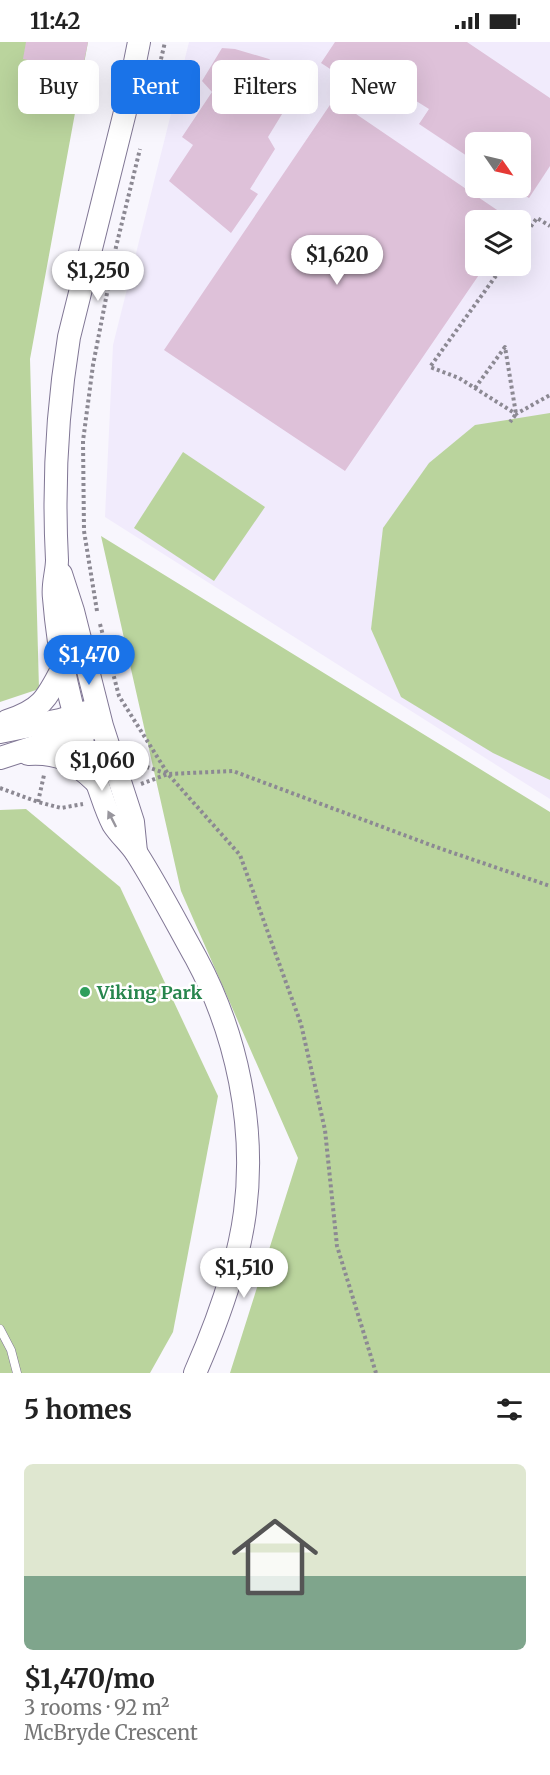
<!DOCTYPE html>
<html lang="en">
<head>
<meta charset="utf-8">
<style>
	:root { --surface:#fff; --page:#f2f2f2; --text:#222; --muted:#767676; --accent:#1a73e8 }
	body { margin:0; font-family:Merriweather,serif; background:var(--page); color:var(--text); height:100vh; display:flex; flex-direction:column; font-size:22px; white-space:nowrap }
	* { box-sizing:border-box; margin:0 }
	p { font-size:20px; color:var(--muted) }
	.icon { flex:none; width:33px; height:33px; fill:none; stroke:currentColor; stroke-width:2; stroke-linecap:round; stroke-linejoin:round }
	.map { position:relative; height:1331px; overflow:hidden }
	.drawer { display:flex; flex-direction:column; background:var(--surface); flex:1 }
	.drawer>* { flex:none }
	.banner { position:absolute; left:18px; top:18px; width:514px; height:54px; display:flex; gap:12px }
	.needle { width:39px; rotate:124deg }
	.tools { position:absolute; left:465px; top:90px; display:grid; gap:12px }
	.tools a { display:grid; place-items:center; width:66px; height:66px; border-radius:9px; background:var(--surface); box-shadow:0 6px 24px #0002; font-size:30px }
	.price { position:absolute; translate:-50% -51px; padding:0 14px; border-radius:21px; background:#fff; color:#222; font-size:20px; line-height:39px; filter:drop-shadow(0 2px 3px #0008) }
	.price::after { content:''; position:absolute; left:50%; top:36px; width:18px; height:14px; margin-left:-9px; background:inherit; clip-path:polygon(0 0,100% 0,50% 100%) }
	.price.active { background:var(--accent); color:#fff }
	ul { padding:0; list-style:none }
	li { display:grid; align-content:center; gap:12px; height:318px; padding:0 24px }
	li span { display:grid; place-items:center; height:186px; border-radius:9px; color:#555 }
	li>.icon { margin-inline-start:auto }
	span .icon { width:108px; height:108px; fill:#fffc; stroke-width:1 }
	li b { font-size:26px }
	h2 { display:flex; justify-content:space-between; align-items:center; height:72px; padding:0 24px; font-size:26px }
	.pill { padding:0 21px; border-radius:9px; background:var(--surface); box-shadow:0 6px 24px #0002; font-size:21px; line-height:54px }
	.pill.active { background:var(--accent); color:#fff }
	.status { display:flex; justify-content:space-between; align-items:center; height:42px; padding:0 30px; background:var(--surface); direction:ltr }
	.status svg { height:16px; fill:currentColor }
	.map>svg:first-child { display:block }
</style>
</head>
<body>
<div class="status"><b>11:42</b><svg viewBox="0 0 49 12"><path d="M0 12V9h3v3zM5 12V6h3v6zM10 12V3h3v9zM15 12V0h3v12zM26 1h20v11H26zM47 4h2v5h-2z"/></svg></div>
<div class="map">
<svg width="550" height="1331" viewBox="0 0 550 1331">
	<rect width="100%" height="100%" fill="#f8f6fd"/>
	<path fill="#f1ebfc" fill-rule="evenodd" d="M189 0H550V757L105 475 113 303ZM476 100H520V146H476ZM476 178H520V224H476Z"/>
	<g fill="#bad49d">
		<path d="M0 0H88L30 317 39 647 0 660Z"/>
		<path d="M550 371V738L493 711 401 655 371 587 383 486 429 421 475 383Z"/>
		<path d="M183 410 265 465 214 539 134 486Z"/>
		<path d="M101 494 550 770V1331H230L298 1116 181 849Z"/>
		<path d="M26 767 120 845 218 1054 173 1290 150 1331H0V768Z"/>
	</g>
	<g fill="#dec1d9">
		<path d="M26 0H88L82 29 23 17Z"/>
		<path d="M335 0H467L550 56V124L529 156 514 146H520V100H476V120L419 82 429 67 413 57 403 72 383 59 393 44 369 28 358 45 321 21Z"/>
		<path d="M222 6 235 7 269 17 291 33 279 50 290 59 268 95 275 107 250 147 258 152 231 191 169 139 193 103 182 95 212 50 202 39Z"/>
		<path d="M334 57 500 170 493 178H476V224H485L345 429 164 308Z"/>
	</g>
	<g fill="none" stroke-linecap="round" stroke-linejoin="round">
		<g stroke="#817795" stroke-width="9">
			<path id="lane" d="M0 1287 11 1308 17 1331"/>
		</g>
		<g stroke="#817795" stroke-width="24">
			<g id="secondary">
				<path d="M139 0 125 70 69 295C57 369 53 443 57 518 57 530 52 543 54 556 59 619 74 682 97 741 102 754 106 769 113 782 120 793 130 801 137 812 158 845 177 882 196 916 237 992 256 1084 245 1170 238 1224 217 1281 195 1331"/>
				<path d="M61 532 73 569 102 684 133 780 136 810"/>
				<path d="M7 679C42 668 47 656 63 625"/>
				<path d="M0 690 60 678 90 669"/>
				<path d="M28 712C59 710 74 719 96 740"/>
				<path d="M0 716 93 686"/>
			</g>
		</g>
		<g stroke="#8c8993" stroke-width="4" stroke-dasharray="3 3" stroke-linecap="butt">
			<path d="M150 64 165 0"/>
			<path d="M520 199 537 176 550 184"/>
			<path d="M503 224 430 325 459 336 516 372 550 353"/>
			<path d="M475 346 505 305 516 372 510 380"/>
			<path d="M97 569 84 489 83 399 93 323 116 205 140 107"/>
			<path d="M100 582 119 654 168 732 240 813 301 982 325 1088 337 1204 376 1331"/>
			<path d="M135 721 168 732"/>
			<path d="M141 742 168 732 233 729 436 805 550 844"/>
			<path d="M0 746 38 760 61 766 83 762"/>
			<path d="M38 760 44 733"/>
		</g>
		<use href="#lane" stroke="#fff" stroke-width="8"/>
		<use href="#secondary" stroke="#fff" stroke-width="22"/>
	</g>
	<defs><path id="oneway-solid" d="M-6-.8H1V-3.2L6.5 0L1 3.2V.8H-6Z" transform="scale(1.5)"/></defs>
	<use fill="#98969d" href="#oneway-solid" transform="translate(112 777) rotate(-117)"/>
	<circle fill="#2e9e5b" stroke="#fff" stroke-width="2" cx="85" cy="950" r="6"/>
	<g text-anchor="middle" dominant-baseline="central" stroke-width="5" stroke-linejoin="round" paint-order="stroke">
		<g font-size="18" font-weight="bold" fill="#27864d" stroke="#fff" text-anchor="start">
			<text x="97" y="950">Viking Park</text>
		</g>
	</g>
</svg>
<div class="tools">
<a><svg class="needle" viewBox="-14 -14 28 28"><path d="M0-13l5 13h-10z" fill="#e53935"/><path d="M0 13l5-13h-10z" fill="#767676"/></svg></a>
<a><svg class="icon" aria-label="layers" viewBox="0 0 24 24"><path d="M12 4l9 5-9 5-9-5zM3 14l9 5 9-5"/></svg></a>
</div>
<b class="price" style="left:337px;top:244px">$1,620</b>
<b class="price" style="left:98px;top:260px">$1,250</b>
<b class="price active" style="left:89px;top:644px">$1,470</b>
<b class="price" style="left:102px;top:750px">$1,060</b>
<b class="price" style="left:244px;top:1257px">$1,510</b>
<div class="banner">
<a class="pill">Buy</a>
<a class="pill active">Rent</a>
<a class="pill">Filters</a>
<a class="pill">New</a>
</div>
</div>
<section class="drawer">
<h2>5 homes<svg class="icon" aria-label="filters" viewBox="0 0 24 24"><path d="M4 7h16M4 17h16"/><circle cx="9" cy="7" r="2"/><circle cx="15" cy="17" r="2"/></svg></h2>
<ul>
<li><span style="background:linear-gradient(#dfe7d0 60%,#7fa58c 0)"><svg class="icon" aria-label="home" viewBox="0 0 24 24"><path d="M3 11l9-7 9 7M6 9v11h12V9"/></svg></span><div><b>$1,470/mo</b><p>3 rooms · 92 m²</p><p>McBryde Crescent</p></div></li>
</ul>
</section>
</body>
</html>
